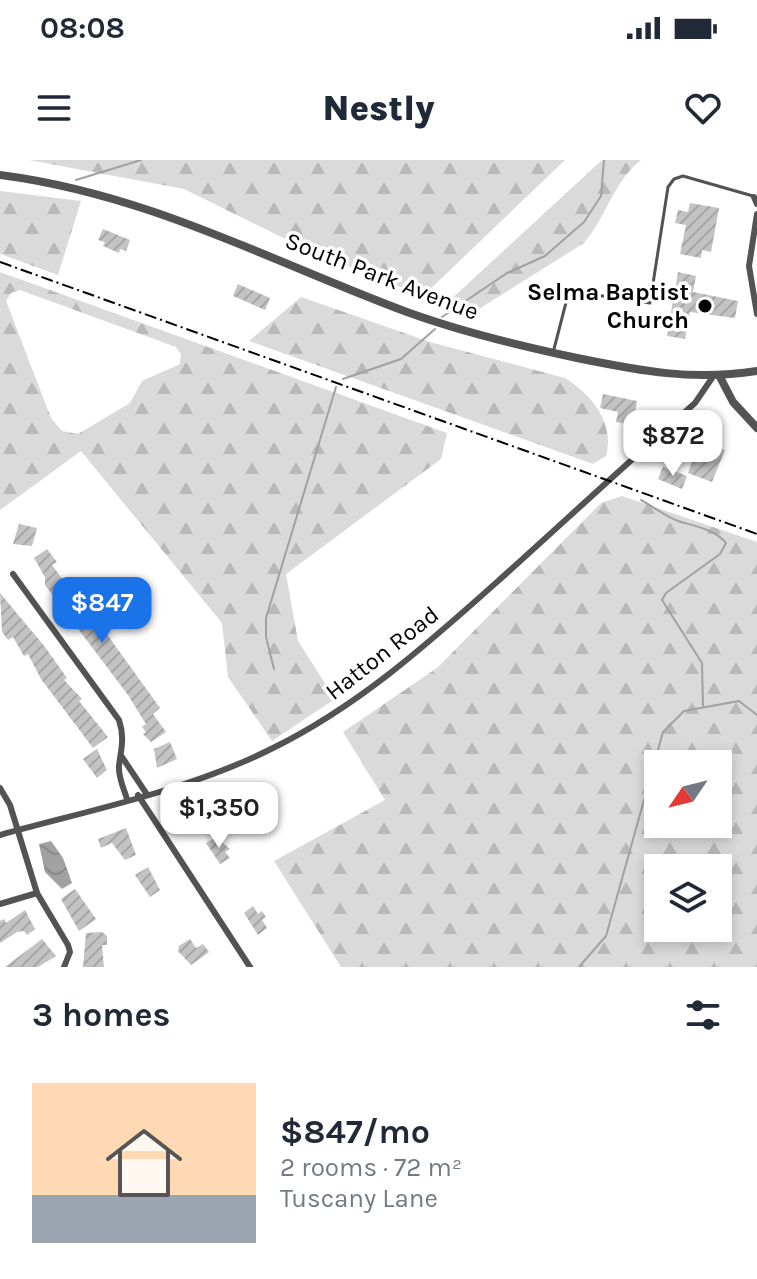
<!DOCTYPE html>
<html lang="en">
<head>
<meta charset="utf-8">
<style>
	:root { --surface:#fff; --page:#f6f6f7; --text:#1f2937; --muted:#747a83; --line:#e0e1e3; --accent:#1a73e8 }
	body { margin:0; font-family:Karla,sans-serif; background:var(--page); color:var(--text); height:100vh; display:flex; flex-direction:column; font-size:30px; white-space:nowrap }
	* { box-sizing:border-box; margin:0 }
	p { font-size:26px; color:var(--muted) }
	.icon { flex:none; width:44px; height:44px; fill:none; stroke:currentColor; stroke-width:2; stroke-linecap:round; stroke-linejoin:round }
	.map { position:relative; height:807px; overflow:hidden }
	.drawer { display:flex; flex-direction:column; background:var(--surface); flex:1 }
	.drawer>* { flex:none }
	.needle { width:52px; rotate:235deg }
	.buttons { position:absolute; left:644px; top:590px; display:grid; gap:16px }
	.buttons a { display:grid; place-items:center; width:88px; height:88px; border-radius:0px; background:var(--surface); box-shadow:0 4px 12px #0003; font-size:40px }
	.price { position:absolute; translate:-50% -68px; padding:0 18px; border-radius:16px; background:#fff; color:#222; font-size:26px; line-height:52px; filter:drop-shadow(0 2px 4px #0008) }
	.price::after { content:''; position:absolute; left:50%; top:48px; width:24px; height:18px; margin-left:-12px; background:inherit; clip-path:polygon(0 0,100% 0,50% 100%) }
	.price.selected { background:var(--accent); color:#fff }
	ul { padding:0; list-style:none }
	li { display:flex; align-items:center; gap:24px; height:200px; padding:0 32px }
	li+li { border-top:2px solid var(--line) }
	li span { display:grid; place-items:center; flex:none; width:224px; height:160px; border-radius:0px; color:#555 }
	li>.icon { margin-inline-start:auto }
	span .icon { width:96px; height:96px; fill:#fffc; stroke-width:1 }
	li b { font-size:34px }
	h2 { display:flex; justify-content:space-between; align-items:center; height:96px; padding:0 32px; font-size:34px }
	.status { display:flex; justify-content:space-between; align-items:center; height:56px; padding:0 40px; background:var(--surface); direction:ltr }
	.status svg { height:22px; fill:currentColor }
	header { display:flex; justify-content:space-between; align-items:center; height:104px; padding:0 32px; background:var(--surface); font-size:36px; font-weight:800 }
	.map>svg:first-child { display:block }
</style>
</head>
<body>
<div class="status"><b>08:08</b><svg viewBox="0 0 49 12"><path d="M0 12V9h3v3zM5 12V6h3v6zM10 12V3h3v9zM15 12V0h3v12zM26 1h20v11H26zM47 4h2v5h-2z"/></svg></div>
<header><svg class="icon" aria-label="menu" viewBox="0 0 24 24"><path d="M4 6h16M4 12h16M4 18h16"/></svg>Nestly<svg class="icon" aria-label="heart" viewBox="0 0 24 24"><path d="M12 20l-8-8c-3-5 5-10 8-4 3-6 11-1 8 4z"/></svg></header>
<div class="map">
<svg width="757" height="807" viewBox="0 0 757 807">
	<defs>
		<pattern id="forest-firs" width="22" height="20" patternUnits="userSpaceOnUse" patternTransform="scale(2)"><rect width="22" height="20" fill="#dadada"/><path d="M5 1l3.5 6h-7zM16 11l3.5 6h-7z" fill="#b9b9b9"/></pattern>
		<pattern id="water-waves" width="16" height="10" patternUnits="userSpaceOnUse" patternTransform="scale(2)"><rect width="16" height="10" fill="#a1a1a1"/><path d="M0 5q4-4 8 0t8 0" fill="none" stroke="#898989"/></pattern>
		<pattern id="building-hatch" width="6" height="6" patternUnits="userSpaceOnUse" patternTransform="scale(2)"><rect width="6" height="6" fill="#c3c3c3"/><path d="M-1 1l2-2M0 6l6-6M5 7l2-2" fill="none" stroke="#a6a6a6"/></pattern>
	</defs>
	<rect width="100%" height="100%" fill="#fff"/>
	<g fill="url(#forest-firs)" fill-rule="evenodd">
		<path d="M29 0H565L423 136 304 88 184 29Z"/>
		<path d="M602 0H641C614 21 606 57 584 83L474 152 448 142Z"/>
		<path d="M0 31 81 41 58 115 0 94Z"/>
		<path d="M0 112 447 273 441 299 286 414 298 481 335 539 272 581 228 517 222 463 81 291 0 350ZM20 130 176 187 181 194 180 204 142 221 130 243 78 274 62 271 51 258 6 141 11 133Z"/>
		<path d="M301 137 430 182 565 218C592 235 615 263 606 296L593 304 249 181Z"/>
		<path d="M622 336 757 382V807H341L274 701 385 640 343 572 437 508 601 343ZM658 604H718V664H658ZM658 708H718V768H658Z"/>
	</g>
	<path fill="url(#water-waves)" d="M51 681 63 698 72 723 62 729 45 712 39 684Z"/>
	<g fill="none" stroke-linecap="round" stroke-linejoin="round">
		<g stroke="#a1a1a1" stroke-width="2">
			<path d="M76 20 141 0"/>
			<path d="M442 157 507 113 545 96 584 62 601 36 604 0"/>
			<path d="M343 219 401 199 435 169"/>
			<path d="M641 340C654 347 667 358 681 362 695 366 716 370 726 383L720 394 666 433 662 440 702 503 703 546"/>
			<path d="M274 509 266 477V458L336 227"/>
			<path d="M579 807 606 776 663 572 684 551 739 541 757 555"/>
		</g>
	</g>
	<g fill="url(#building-hatch)">
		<path d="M690 43 719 48 711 92 702 90 701 98 680 94 686 65 675 63 678 50 688 52Z"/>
		<path d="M103 69 130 80 126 91 120 89 119 93 103 86 105 82 98 80Z"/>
		<path d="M678 112 696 116 693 132 738 141 735 158 690 152 685 179 667 176Z"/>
		<path d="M238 124 270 138 265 150 233 136Z"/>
		<path d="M603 234 637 241 633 265 616 262 618 252 600 248Z"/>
		<path d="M700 281 725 290 712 322 688 313Z"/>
		<path d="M663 307 687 316 682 329 658 319Z"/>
		<path d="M19 364 37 368 32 386 13 384Z"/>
		<path d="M47 389 57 402 52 405 69 428 72 426 82 439 79 441 101 466 160 548 153 554 166 572 151 582 143 574 146 572 142 567 146 564 128 535 45 425V417L34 398Z"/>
		<path d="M0 433 45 487 67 518 64 520 82 539 79 541 108 577 93 588 41 519 28 494 24 496 13 477 8 480 2 472Z"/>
		<path d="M170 582 177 599 157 608 154 589Z"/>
		<path d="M97 589 107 610 97 618 83 599Z"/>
		<path d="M126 668 136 695 125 700 112 683 101 688 98 679Z"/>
		<path d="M216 677 230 689 225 692 230 698 220 704 206 683Z"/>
		<path d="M148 707 160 730 150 737 135 715Z"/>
		<path d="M75 729 96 759 79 771 61 739Z"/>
		<path d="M253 746 258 754 262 751 266 757 262 760 267 768 258 775 244 753Z"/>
		<path d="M25 750 35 769 27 775 24 771 17 772 0 783V761L4 759 6 763Z"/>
		<path d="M102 772 107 776V785H102L104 807H83L86 773Z"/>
		<path d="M42 779 56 796 38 807H5Z"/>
		<path d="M190 779 196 788 203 784 209 792 191 805 178 791 179 786Z"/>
	</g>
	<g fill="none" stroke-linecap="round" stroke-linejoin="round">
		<path stroke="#535353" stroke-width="3" d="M554 189 569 131 650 143 668 27 674 19 683 16 753 36"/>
		<g stroke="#535353" stroke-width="6">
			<path d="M754 37 757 44"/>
			<path d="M757 54 749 106 757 154"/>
			<path d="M13 414 119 560C125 578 121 589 119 606 118 617 124 629 127 639"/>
			<path d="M122 597 146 633"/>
			<path d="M0 628 10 645 37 733 68 785 70 792 64 807"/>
			<path d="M138 635 250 807"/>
			<path d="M0 675C90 650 187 631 271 589 361 545 433 479 507 413 570 356 632 299 695 243L712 218"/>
			<path d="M0 744 37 733"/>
		</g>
		<g stroke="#535353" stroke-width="8">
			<path d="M0 15C148 34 270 101 407 152 462 172 520 186 577 198 641 211 692 221 757 211"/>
			<path d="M720 217 733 242 757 268"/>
		</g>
		<path stroke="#000" stroke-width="2" stroke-dasharray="12 4 2 4" stroke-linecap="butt" d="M0 102 757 374"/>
	</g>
	<circle fill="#000" stroke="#fff" stroke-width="3" cx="705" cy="146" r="8"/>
	<g text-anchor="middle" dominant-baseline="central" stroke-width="7" stroke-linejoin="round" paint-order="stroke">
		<g font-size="24" fill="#000" stroke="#fff">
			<text transform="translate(382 116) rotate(21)">South Park Avenue</text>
			<text transform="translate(382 493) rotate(-38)">Hatton Road</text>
		</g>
		<g font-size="24" font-weight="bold" fill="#000" stroke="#fff" text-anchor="end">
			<text x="689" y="132">Selma Baptist<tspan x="689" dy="28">Church</tspan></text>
		</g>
	</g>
</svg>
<div class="buttons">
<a><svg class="needle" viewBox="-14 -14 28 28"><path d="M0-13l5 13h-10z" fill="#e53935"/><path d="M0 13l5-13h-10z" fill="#747a83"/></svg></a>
<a><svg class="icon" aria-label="layers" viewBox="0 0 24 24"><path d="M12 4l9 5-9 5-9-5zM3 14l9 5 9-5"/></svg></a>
</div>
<b class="price" style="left:673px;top:318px">$872</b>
<b class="price selected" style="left:102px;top:485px">$847</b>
<b class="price" style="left:219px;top:690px">$1,350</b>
</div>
<section class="drawer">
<h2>3 homes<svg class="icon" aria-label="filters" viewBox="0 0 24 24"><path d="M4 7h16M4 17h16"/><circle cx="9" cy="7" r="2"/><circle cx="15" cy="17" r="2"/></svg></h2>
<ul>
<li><span style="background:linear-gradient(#ffd9b3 70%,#9aa5b1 0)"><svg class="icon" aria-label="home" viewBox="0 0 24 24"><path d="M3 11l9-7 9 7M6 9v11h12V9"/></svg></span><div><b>$847/mo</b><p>2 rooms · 72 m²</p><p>Tuscany Lane</p></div></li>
</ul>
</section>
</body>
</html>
